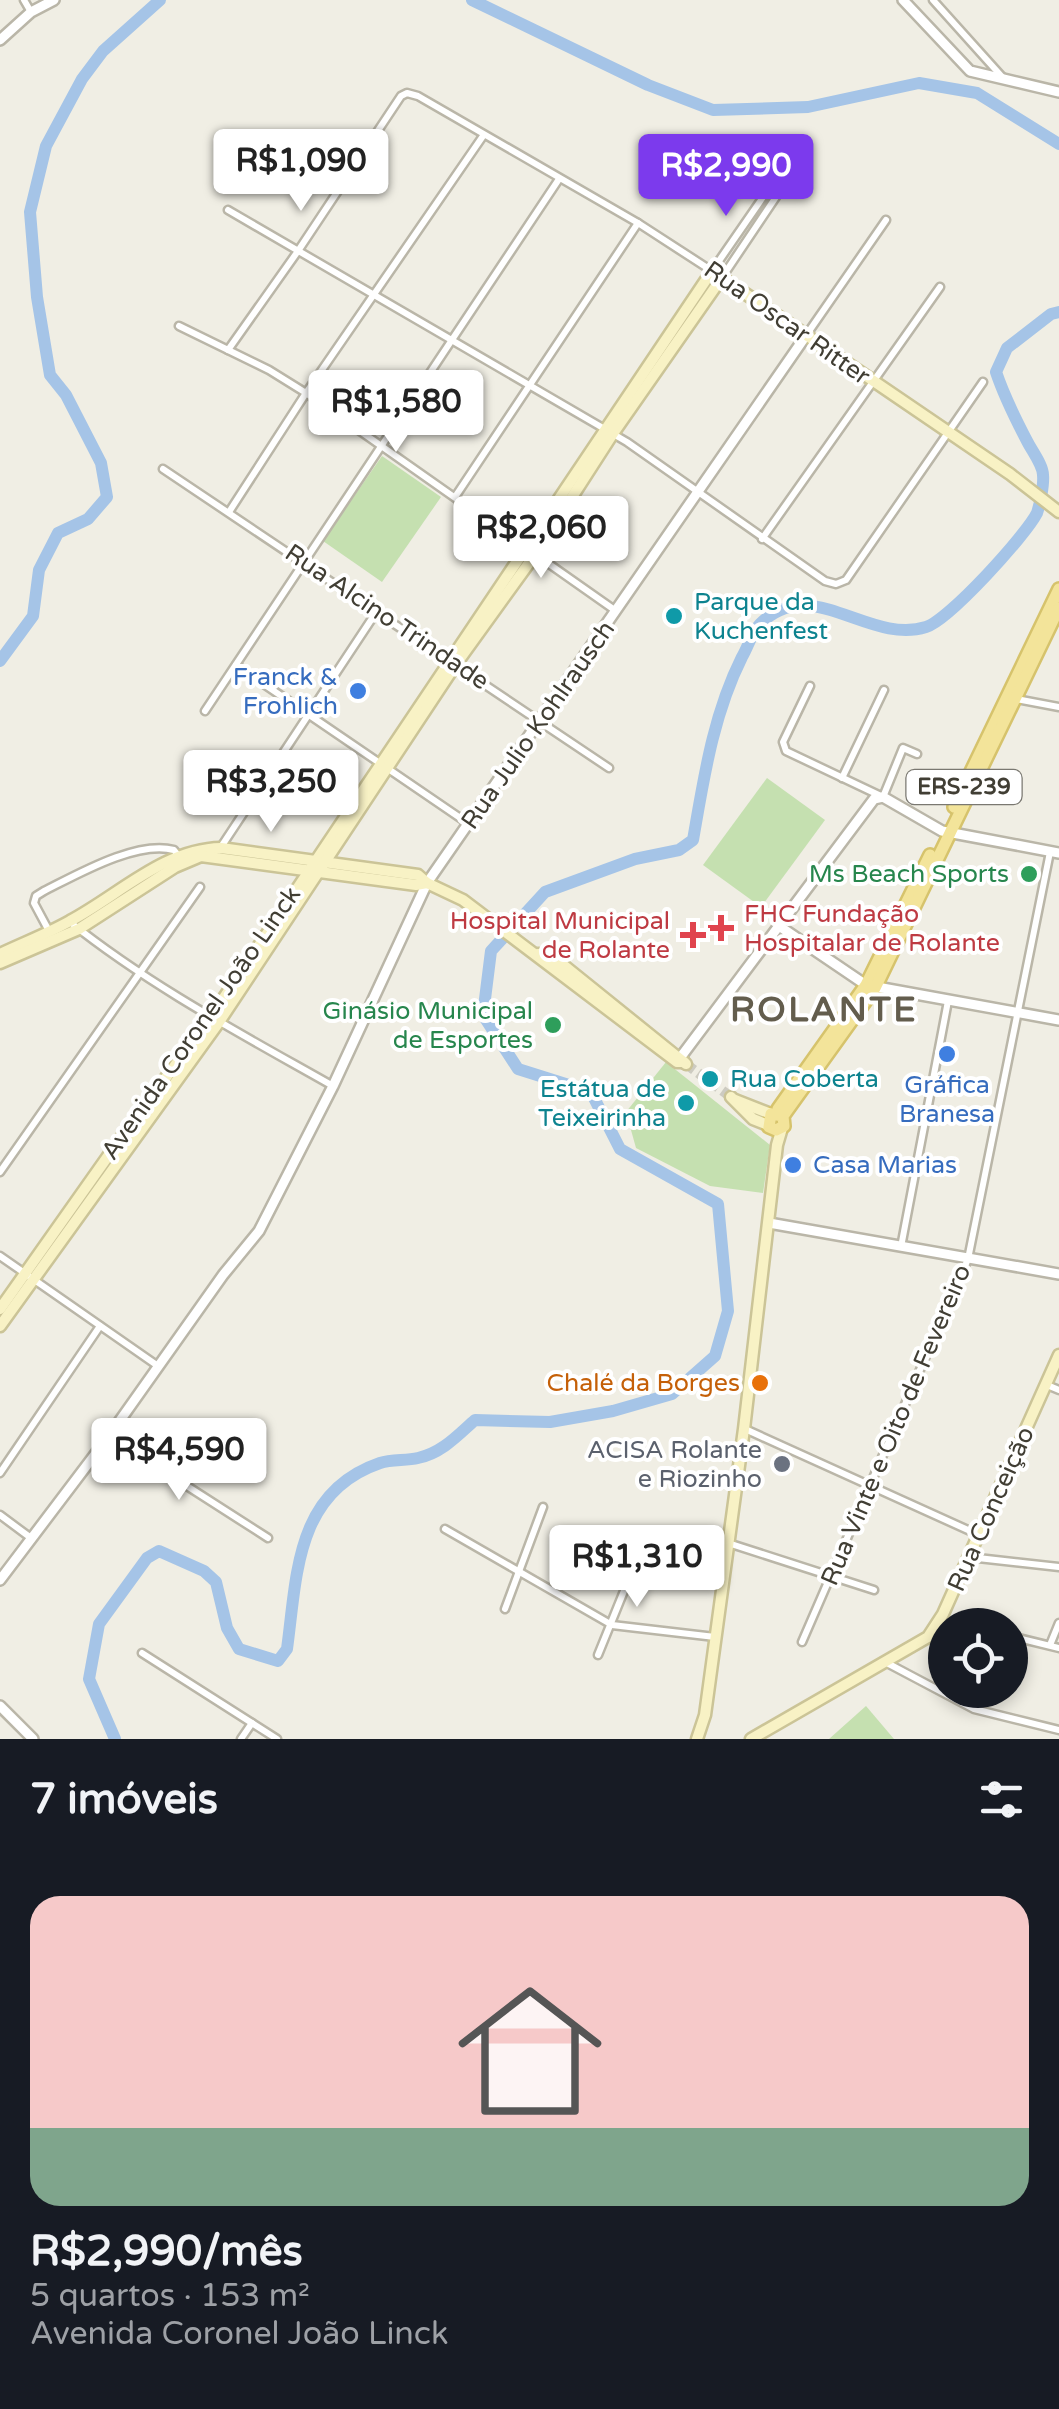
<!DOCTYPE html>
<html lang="pt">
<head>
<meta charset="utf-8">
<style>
	:root { --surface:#171b24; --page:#242831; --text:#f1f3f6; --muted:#9ea1a6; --accent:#7c3aed }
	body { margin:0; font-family:"Varela Round",sans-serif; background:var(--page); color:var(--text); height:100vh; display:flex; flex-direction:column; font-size:38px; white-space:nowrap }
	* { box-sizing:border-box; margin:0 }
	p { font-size:32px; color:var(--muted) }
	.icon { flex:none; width:55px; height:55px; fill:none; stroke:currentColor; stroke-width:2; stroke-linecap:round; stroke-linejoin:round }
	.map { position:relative; height:1739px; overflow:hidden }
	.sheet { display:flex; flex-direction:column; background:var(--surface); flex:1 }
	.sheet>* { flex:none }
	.fabs { position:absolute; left:928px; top:1608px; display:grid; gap:20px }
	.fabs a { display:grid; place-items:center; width:100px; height:100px; border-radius:50%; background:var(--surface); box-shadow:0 5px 15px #0003; font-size:50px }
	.price { position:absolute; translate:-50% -85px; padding:0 22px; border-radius:10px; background:#fff; color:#222; font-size:32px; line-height:65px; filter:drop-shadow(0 2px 5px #0008) }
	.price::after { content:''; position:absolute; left:50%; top:60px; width:30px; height:22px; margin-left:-15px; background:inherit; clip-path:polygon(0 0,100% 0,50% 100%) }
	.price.current { background:var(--accent); color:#fff }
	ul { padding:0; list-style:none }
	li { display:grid; align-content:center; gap:20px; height:530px; padding:0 30px }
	li span { display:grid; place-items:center; height:310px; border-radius:30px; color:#555 }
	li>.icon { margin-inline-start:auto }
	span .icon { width:180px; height:180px; fill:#fffc; stroke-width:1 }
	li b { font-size:42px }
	h2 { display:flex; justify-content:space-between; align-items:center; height:120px; padding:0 30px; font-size:42px }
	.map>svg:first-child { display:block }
</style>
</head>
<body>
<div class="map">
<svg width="1059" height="1739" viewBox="0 0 1059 1739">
	<rect width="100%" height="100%" fill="#f0eee4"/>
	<g fill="#c5e0b0">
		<path d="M382 456 441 497 382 582 323 541Z"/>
		<path d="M767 778 825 820 761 907 703 865Z"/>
		<path d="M666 1062 770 1145 763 1193 710 1186 636 1148 626 1112Z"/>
		<path d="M866 1706 894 1739H829Z"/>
	</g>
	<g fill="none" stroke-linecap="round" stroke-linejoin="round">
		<g stroke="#a5c4e7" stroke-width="12">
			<path d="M472 0 648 85 713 110 808 107 919 83 977 93 1059 144"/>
			<path d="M0 661 33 616 39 570 58 533 88 519 107 497 101 463 66 395 50 375 37 297 30 212 46 146 82 79 103 51 160 0"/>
			<path d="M115 1739 89 1679 99 1624 147 1558 159 1551 204 1571 216 1582 227 1628 239 1649 278 1661 287 1649C297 1576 295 1492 380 1463 392 1459 406 1461 418 1458 442 1453 458 1435 475 1420L550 1422 613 1411 672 1394 715 1356 728 1311 718 1204 620 1149 591 1092 518 1069 483 1015 491 951 545 892 635 859 679 850 693 840C704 777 713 715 742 657 748 647 752 632 760 624 811 573 868 645 926 627 949 620 1026 535 1037 513 1040 504 1044 485 1043 475 1043 465 1032 451 1027 441 1015 418 1004 396 996 372L1007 348 1051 314 1059 312"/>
		</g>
		<path stroke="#cdcbc1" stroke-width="10" stroke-dasharray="10 5" stroke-linecap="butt" d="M686 1064 731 1097"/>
		<g stroke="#bab6a8" stroke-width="11">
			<g id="minor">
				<path d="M24 0 31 12"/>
				<path d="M933 0 1004 79"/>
				<path d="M228 210 627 442 825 581 836 584 846 580 983 382"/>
				<path d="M179 326 269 370 306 393 616 611"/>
				<path d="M805 337 886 220"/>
				<path d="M228 350 298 251 401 96 407 93 418 96 638 223 712 271 770 187 777 184 778 194 723 276"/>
				<path d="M163 469 609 768"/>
				<path d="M455 497 638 223"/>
				<path d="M229 512 306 393 483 136"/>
				<path d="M762 539 940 287"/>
				<path d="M236 665 469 824"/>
				<path d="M810 686 783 742 786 751 883 797 903 748 917 754"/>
				<path d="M1016 699 1059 707"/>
				<path d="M205 711 559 179"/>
				<path d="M842 778 884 690"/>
				<path d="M219 850 377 611"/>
				<path d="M70 922C150 986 243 1035 333 1086"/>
				<path d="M49 931 34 903 36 896 44 891C78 874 137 840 174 850L180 858"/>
				<path d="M0 1172 200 887"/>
				<path d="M901 1247 948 1001"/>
				<path d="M0 1256 158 1366"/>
				<path d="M1047 1385 1059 1390"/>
				<path d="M745 1429 979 1535"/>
				<path d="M109 1436 268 1538"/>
				<path d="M0 1473 100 1326"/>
				<path d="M0 1515 31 1538"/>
				<path d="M445 1529 612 1625 715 1637"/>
				<path d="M728 1543 874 1590"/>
				<path d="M969 1557 1059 1567"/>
				<path d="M505 1609 543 1507"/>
				<path d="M1010 1636 1059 1648"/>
				<path d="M802 1642 968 1259 1050 852"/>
				<path d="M1050 1645 1059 1623"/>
				<path d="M142 1653 277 1739"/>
				<path d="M598 1655 641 1549"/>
				<path d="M887 1663 974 1709 1059 1730"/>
				<path d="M241 1739 252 1723"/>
			</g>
		</g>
		<g stroke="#bab6a8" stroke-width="14">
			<g id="tertiary">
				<path d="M903 0 970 71 1059 92"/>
				<path d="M0 40 31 12 54 0"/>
				<path d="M779 926 866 985 1059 1020"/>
				<path d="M677 1062 874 799 883 797 942 831 1059 853"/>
				<path d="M769 1223 1059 1274"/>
				<path d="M0 1580 109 1436 223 1275 259 1231 333 1086 427 883 805 337"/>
				<path d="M0 1706 33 1739"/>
			</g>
		</g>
		<g stroke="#cbc497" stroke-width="15">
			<g id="secondary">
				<path d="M0 954C23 943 47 934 70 921 119 895 164 849 221 848L418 875 427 883 463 900 677 1062H684"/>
				<path d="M538 954 552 956 686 1064"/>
				<path d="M0 963 79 929 175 867 201 856 416 885 427 883"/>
				<path d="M731 1097 753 1119 768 1125"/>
				<path d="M735 1100 771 1114"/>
				<path d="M0 1309 118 1142 211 1017 712 271 1010 474 1059 512"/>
				<path d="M0 1326 219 1022 456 664 534 556 612 435 723 276"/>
				<path d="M697 1739 705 1715 744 1429 777 1145 782 1128"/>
				<path d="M751 1739 928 1637 943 1614 1059 1355"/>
			</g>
		</g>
		<g stroke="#d6c36c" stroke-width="16">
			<g id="primary">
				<path d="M954 807 1059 589"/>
				<path d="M778 1109 866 985 930 855"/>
				<path d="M783 1116 771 1114 769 1127 776 1130 784 1126 783 1116 788 1109 875 988 1059 608"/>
			</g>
		</g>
		<use href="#minor" stroke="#fff" stroke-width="6"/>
		<use href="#tertiary" stroke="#fff" stroke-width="9"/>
		<use href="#secondary" stroke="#f8f2c5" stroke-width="10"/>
		<use href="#primary" stroke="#f3e49a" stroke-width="11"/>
	</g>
	<g fill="#0f9aa8" stroke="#fff" stroke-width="4">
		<circle cx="674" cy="616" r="10"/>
		<circle cx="710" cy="1079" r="10"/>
		<circle cx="686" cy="1103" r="10"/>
	</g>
	<g fill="#3f7fe0" stroke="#fff" stroke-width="4">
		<circle cx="358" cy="691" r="10"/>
		<circle cx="947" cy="1054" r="10"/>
		<circle cx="793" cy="1165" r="10"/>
	</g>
	<g fill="#2e9e5b" stroke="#fff" stroke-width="4">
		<circle cx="1029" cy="874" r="10"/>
		<circle cx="553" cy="1025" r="10"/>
	</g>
	<g fill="#e0444e" stroke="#fff" stroke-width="4">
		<path d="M716 913h10v10h10v10h-10v10h-10v-10h-10v-10h10z"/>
		<path d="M688 920h10v10h10v10h-10v10h-10v-10h-10v-10h10z"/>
	</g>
	<circle fill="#e8710a" stroke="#fff" stroke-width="4" cx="760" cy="1383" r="10"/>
	<circle fill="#6b7280" stroke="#fff" stroke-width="4" cx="782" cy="1464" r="10"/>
	<g text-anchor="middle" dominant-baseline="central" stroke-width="8" stroke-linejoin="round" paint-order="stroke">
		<rect fill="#fff" stroke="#7a7871" stroke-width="2.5" x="906.5" y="770" width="115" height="34" rx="8"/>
		<g font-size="22" font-weight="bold" fill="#413e34">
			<text x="964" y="787">ERS-239</text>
		</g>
		<g font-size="25" fill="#413e34" stroke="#fff">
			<text transform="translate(787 323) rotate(35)">Rua Oscar Ritter</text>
			<text transform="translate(387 617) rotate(34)">Rua Alcino Trindade</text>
			<text transform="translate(538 725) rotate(-55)">Rua Julio Kohlrausch</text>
			<text transform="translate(201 1023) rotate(-55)">Avenida Coronel João Linck</text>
			<text transform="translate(896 1425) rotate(-67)">Rua Vinte e Oito de Fevereiro</text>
			<text transform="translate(991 1509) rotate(-66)">Rua Conceição</text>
		</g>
		<g font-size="25" fill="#0d838f" stroke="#fff" text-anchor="start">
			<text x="694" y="602">Parque da<tspan x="694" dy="29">Kuchenfest</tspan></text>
			<text x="730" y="1079">Rua Coberta</text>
			<text x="666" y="1089" text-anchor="end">Estátua de<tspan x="666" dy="29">Teixeirinha</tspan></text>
		</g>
		<g font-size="25" fill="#366cbe" stroke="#fff" text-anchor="end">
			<text x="338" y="677">Franck &amp;<tspan x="338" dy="29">Frohlich</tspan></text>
			<text x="947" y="1085" text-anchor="middle">Gráfica<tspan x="947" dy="29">Branesa</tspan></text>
			<text x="813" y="1165" text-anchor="start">Casa Marias</text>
		</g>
		<g font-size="25" fill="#27864d" stroke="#fff" text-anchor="end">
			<text x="1009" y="874">Ms Beach Sports</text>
			<text x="533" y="1011">Ginásio Municipal<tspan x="533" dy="29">de Esportes</tspan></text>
		</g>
		<g font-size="25" fill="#be3a42" stroke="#fff" text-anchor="start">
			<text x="744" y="914">FHC Fundação<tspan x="744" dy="29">Hospitalar de Rolante</tspan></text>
			<text x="670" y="921" text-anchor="end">Hospital Municipal<tspan x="670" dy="29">de Rolante</tspan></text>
		</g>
		<g font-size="25" fill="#c56008" stroke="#fff" text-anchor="end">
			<text x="740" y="1383">Chalé da Borges</text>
		</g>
		<g font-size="25" fill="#5b616d" stroke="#fff" text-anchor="end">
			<text x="762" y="1450">ACISA Rolante<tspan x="762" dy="29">e Riozinho</tspan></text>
		</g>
		<g font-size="35" font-weight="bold" letter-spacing="2.5" fill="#635d4d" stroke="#fff">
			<text x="824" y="1010">ROLANTE</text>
		</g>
	</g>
</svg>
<div class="fabs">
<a><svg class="icon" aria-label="locate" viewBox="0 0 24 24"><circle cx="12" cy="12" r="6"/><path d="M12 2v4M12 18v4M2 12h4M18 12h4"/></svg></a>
</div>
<b class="price" style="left:301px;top:214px">R$1,090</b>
<b class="price current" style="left:726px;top:219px">R$2,990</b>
<b class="price" style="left:396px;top:455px">R$1,580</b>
<b class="price" style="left:541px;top:581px">R$2,060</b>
<b class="price" style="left:271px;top:835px">R$3,250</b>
<b class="price" style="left:179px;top:1503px">R$4,590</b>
<b class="price" style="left:637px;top:1610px">R$1,310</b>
</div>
<section class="sheet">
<h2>7 imóveis<svg class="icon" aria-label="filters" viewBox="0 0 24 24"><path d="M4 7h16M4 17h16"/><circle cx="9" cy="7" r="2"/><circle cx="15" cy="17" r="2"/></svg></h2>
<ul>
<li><span style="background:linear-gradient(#f6c9c9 75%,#7fa58c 0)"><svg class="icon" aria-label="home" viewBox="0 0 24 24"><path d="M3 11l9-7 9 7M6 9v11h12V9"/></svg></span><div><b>R$2,990/mês</b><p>5 quartos · 153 m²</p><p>Avenida Coronel João Linck</p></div></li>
</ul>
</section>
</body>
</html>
